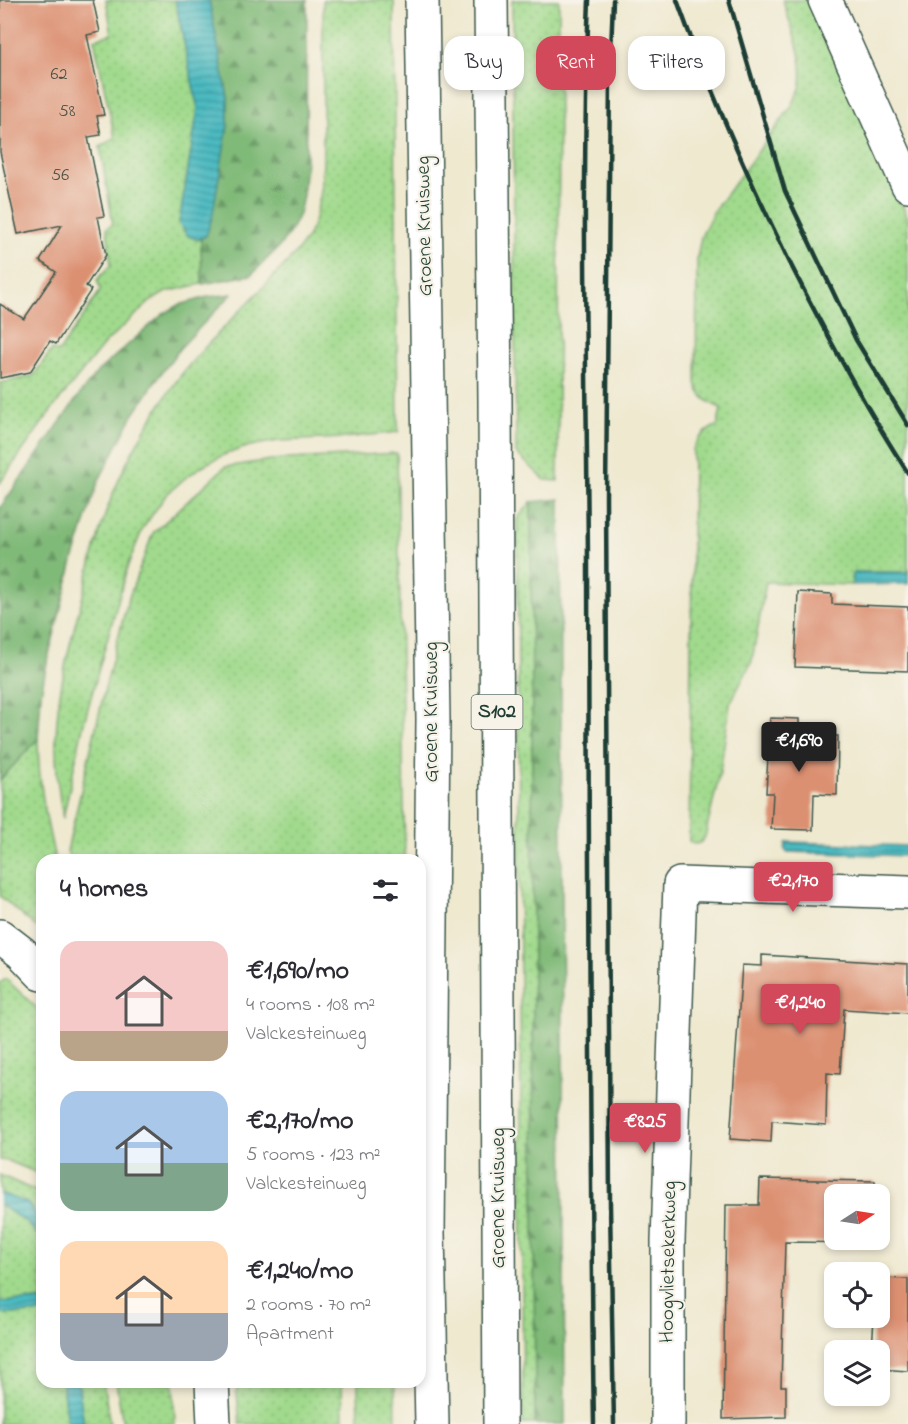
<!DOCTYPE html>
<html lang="en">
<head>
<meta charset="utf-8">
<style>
	:root { --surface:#fff; --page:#f7f7f7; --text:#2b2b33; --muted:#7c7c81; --accent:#d1495b }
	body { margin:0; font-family:"Indie Flower",sans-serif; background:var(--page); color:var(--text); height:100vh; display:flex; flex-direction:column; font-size:22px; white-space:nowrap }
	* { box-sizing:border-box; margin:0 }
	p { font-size:20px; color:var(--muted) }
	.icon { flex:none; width:33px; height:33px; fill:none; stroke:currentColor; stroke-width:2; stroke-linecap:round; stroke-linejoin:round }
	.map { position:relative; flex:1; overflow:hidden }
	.side { position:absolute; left:36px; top:854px; width:390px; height:534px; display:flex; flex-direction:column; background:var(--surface); border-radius:18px; box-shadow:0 3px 9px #0003 }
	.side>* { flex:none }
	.hud { position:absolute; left:444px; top:36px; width:374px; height:54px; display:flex; gap:12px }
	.needle { width:39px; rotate:78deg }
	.tools { position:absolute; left:824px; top:1184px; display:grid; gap:12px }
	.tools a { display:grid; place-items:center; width:66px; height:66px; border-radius:12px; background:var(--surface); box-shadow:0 3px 9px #0003; font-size:30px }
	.price { position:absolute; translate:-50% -51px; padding:0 14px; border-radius:6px; background:var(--accent); color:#fff; font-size:20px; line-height:39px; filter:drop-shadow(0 2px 3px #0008) }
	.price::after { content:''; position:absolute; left:50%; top:36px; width:18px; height:14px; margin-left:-9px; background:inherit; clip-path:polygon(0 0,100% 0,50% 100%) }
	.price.on { background:#222; color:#fff }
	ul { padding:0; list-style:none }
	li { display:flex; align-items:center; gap:18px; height:150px; padding:0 24px }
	li span { display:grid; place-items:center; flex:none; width:168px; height:120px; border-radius:18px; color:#555 }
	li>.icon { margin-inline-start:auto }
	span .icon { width:72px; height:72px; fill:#fffc; stroke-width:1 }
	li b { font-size:26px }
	h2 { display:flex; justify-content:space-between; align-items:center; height:72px; padding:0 24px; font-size:26px }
	.pill { padding:0 21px; border-radius:18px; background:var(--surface); box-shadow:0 3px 9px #0003; font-size:21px; line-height:54px }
	.pill.on { background:var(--accent); color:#fff }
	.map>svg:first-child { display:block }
</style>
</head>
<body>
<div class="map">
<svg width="908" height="1424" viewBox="0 0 908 1424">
	<defs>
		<pattern id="grass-dots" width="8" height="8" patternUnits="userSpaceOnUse" patternTransform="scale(1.5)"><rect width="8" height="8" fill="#a1da8d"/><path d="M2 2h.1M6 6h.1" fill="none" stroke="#8abc7a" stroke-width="1.8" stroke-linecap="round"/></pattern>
		<pattern id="forest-firs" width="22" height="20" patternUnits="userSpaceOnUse" patternTransform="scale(1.5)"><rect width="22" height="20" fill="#80ba78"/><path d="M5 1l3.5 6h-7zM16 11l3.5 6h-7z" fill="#689863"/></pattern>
		<pattern id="water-rules" width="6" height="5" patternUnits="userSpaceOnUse" patternTransform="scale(1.5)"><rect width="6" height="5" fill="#4bbac1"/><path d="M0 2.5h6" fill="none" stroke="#3e989e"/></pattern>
	</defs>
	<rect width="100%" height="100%" fill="#f7f3e8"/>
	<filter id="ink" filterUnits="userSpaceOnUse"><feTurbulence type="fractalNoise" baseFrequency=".0167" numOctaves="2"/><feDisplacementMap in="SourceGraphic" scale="12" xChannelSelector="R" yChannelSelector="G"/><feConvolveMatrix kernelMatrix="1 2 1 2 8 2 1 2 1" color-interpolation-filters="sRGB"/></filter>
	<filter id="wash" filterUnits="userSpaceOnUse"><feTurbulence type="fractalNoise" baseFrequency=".008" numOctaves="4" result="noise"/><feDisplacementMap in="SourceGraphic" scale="24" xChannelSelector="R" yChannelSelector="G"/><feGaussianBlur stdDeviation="1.35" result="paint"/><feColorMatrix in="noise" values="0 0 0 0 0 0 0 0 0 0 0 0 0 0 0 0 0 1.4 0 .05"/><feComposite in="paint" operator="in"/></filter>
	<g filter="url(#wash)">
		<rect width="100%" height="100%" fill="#efe9d0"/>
		<g fill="url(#grass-dots)" stroke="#608c60" stroke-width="1.5">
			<path d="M106 0H175L198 109 179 223 197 240 201 238 202 284 166 292 151 301 105 343 50 412 0 483V383L33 376 52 350 59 352 101 290 97 280 111 265 107 228 113 224 100 147 115 138 94 39 112 34Z"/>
			<path d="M323 0H394L398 432 344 438 278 441 250 446 226 454 204 465 184 479 166 495 143 528 128 565 83 726 63 818C47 736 60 677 82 599 90 568 97 536 108 507 124 462 150 418 178 379 195 356 216 336 236 315 256 295 276 274 296 253L308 236 315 219 321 192 323 163Z"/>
			<path d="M512 0H559L558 481 545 480 516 453Z"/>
			<path d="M783 0H810L908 218V572H856L851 578 852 585 766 582 752 661 730 704 720 772 705 837 700 843 694 844 689 841 693 450C697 438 707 430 718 425L721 408C709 403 699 397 696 383L697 258 701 237 713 212 792 106C794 100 798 94 800 88 807 61 790 27 783 0Z"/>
			<path d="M397 453 405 859H70L67 851 107 680 128 600 153 533 225 467 271 460Z"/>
			<path d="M531 502 535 1424H523L517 519Z"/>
			<path d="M38 739C38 781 46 819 55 859L42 860V919L36 927 0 896V780Z"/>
			<path d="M6 979 42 1013V1175L8 1161 0 1160V983Z"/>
			<path d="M0 1175 42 1194V1221L27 1203 0 1193Z"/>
			<path d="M0 1205 25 1221 42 1239V1300L0 1302Z"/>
			<path d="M42 1313V1382H62L67 1424H0V1314Z"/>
			<path d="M78 1382H103L110 1424H84Z"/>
			<path d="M116 1382H173L175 1424H123Z"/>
			<path d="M236 1382H342L343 1424H240Z"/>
			<path d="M358 1382H395L396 1424H359Z"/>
		</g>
		<g fill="url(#forest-firs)" stroke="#507c56" stroke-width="1.5">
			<path d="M209 0H307L306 159 303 196 299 214 290 232 279 247 251 275 202 284 201 238 206 236 228 125V98Z"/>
			<path d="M232 294 180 348 155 382 132 417 98 482 73 561 47 662 41 694 38 739 0 780V508L80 394 98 371 163 314 179 305 208 297Z"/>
			<path d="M560 499 565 1424H535L531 502Z"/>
		</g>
		<g fill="url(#water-rules)" stroke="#357c7a" stroke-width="1.5">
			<path d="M175 0H209L228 98V125L212 218 206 236 197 240 187 235 179 223 198 109Z"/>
			<path d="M856 572H908V584L852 585V574Z"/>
			<path d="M789 842 908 846V856L787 852 785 850 786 843Z"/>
			<path d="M0 1193 27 1203 42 1221V1239L25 1221 0 1205Z"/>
			<path d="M42 1300V1313L0 1314V1302Z"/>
			<path d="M62 1382H78L84 1424H67Z"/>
		</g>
		<g id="blocks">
			<g fill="#dc9072">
				<path d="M0 0H93L100 32 87 35 104 115 97 116 101 135 88 137 104 216 98 217 106 255 86 286 91 290 56 344 50 341 30 372 0 378V304L24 319 56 272 40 261 62 225 18 234 0 152Z"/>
				<path d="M798 592 832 594V604L908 607V671L795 667Z"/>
				<path d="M770 718 799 719V735L838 736 837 795 814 794 813 830 771 829 773 793H766Z"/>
				<path d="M762 955 908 964V1013L844 1009 840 1074 827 1073 826 1125 772 1121 771 1142 730 1139 742 965 762 966Z"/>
				<path d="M760 1179 875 1181V1194H834V1239H874V1243L785 1242 781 1386H786V1417L723 1419 726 1205H759Z"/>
				<path d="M879 1278 908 1279V1371L879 1369V1350H872L874 1317H879Z"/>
			</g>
		</g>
	</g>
	<g filter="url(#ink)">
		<use href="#blocks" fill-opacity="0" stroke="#3e574b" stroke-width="1.5"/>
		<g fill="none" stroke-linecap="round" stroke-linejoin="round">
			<g stroke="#3e574b" stroke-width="36">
				<g id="street">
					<path d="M825 0 908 185"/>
					<path d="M668 1424V1241L680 884 908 892"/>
				</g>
			</g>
			<g stroke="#3e574b" stroke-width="36">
				<g id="secondary">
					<path d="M0 936 22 953 42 974"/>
					<path d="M212 1382 214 1424"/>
				</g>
			</g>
			<g stroke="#3e574b" stroke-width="36">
				<g id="primary">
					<path d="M422 0 433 719 428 1233 432 1424"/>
					<path d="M491 0 495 400 500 1424"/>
				</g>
			</g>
			<use href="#street" stroke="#fff" stroke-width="33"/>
			<use href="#secondary" stroke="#fff" stroke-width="33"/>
			<use href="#primary" stroke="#fff" stroke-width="33"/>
			<g stroke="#1f3d34" stroke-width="4.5">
				<path d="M589 0C581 188 587 377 588 565 589 852 589 1138 594 1424"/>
				<path d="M613 0 610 76 606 497 610 1206 614 1424"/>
				<path d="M677 0C710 92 749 180 792 267 828 338 865 407 908 473"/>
				<path d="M729 0 785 191 856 340 908 425"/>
			</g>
		</g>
	</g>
	<g text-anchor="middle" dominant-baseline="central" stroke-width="4.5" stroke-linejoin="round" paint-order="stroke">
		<g font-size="18" fill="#4e5244">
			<text x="59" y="75">62</text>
			<text x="67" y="112">58</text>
			<text x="60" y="176">56</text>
		</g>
		<rect fill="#f7f3e8" stroke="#60746a" stroke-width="1.5" x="471.5" y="695" width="51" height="34" rx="4.5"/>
		<g font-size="20" font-weight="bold" fill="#1f3d34">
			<text x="497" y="712">S102</text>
		</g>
		<g font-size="21" fill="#1f3d34" stroke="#f7f3e8">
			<text transform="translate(425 226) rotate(-91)">Groene Kruisweg</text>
			<text transform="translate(432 712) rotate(-90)">Groene Kruisweg</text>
			<text transform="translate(499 1198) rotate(-90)">Groene Kruisweg</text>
			<text transform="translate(669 1262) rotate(-89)">Hoogvlietsekerkweg</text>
		</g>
	</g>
</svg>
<div class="tools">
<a><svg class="needle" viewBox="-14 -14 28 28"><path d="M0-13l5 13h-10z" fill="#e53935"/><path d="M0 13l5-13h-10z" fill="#7c7c81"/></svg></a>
<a><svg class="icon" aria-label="locate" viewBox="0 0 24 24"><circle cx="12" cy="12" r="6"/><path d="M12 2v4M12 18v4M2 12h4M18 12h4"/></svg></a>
<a><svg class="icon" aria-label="layers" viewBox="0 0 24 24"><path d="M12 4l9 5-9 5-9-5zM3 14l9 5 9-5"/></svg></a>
</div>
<b class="price on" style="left:799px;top:773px">€1,690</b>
<b class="price" style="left:793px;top:913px">€2,170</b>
<b class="price" style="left:800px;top:1035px">€1,240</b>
<b class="price" style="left:645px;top:1154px">€825</b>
<div class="hud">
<a class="pill">Buy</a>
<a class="pill on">Rent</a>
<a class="pill">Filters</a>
</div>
<section class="side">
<h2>4 homes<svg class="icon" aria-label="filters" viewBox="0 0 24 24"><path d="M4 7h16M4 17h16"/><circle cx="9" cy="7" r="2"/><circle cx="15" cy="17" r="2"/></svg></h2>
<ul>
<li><span style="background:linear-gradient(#f6c9c9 75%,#b9a48a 0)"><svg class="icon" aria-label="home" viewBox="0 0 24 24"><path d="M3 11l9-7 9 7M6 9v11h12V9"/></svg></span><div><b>€1,690/mo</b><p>4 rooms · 108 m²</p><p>Valckesteinweg</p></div></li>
<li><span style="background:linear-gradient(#a9c7e8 60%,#7fa58c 0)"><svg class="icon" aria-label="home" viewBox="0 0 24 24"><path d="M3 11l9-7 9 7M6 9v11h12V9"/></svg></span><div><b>€2,170/mo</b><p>5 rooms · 123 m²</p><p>Valckesteinweg</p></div></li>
<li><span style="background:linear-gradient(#ffd9b3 60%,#9aa5b1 0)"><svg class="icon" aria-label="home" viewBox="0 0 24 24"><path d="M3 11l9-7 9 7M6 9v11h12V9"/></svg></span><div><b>€1,240/mo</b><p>2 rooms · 70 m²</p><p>Apartment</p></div></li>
</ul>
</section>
</div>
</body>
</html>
